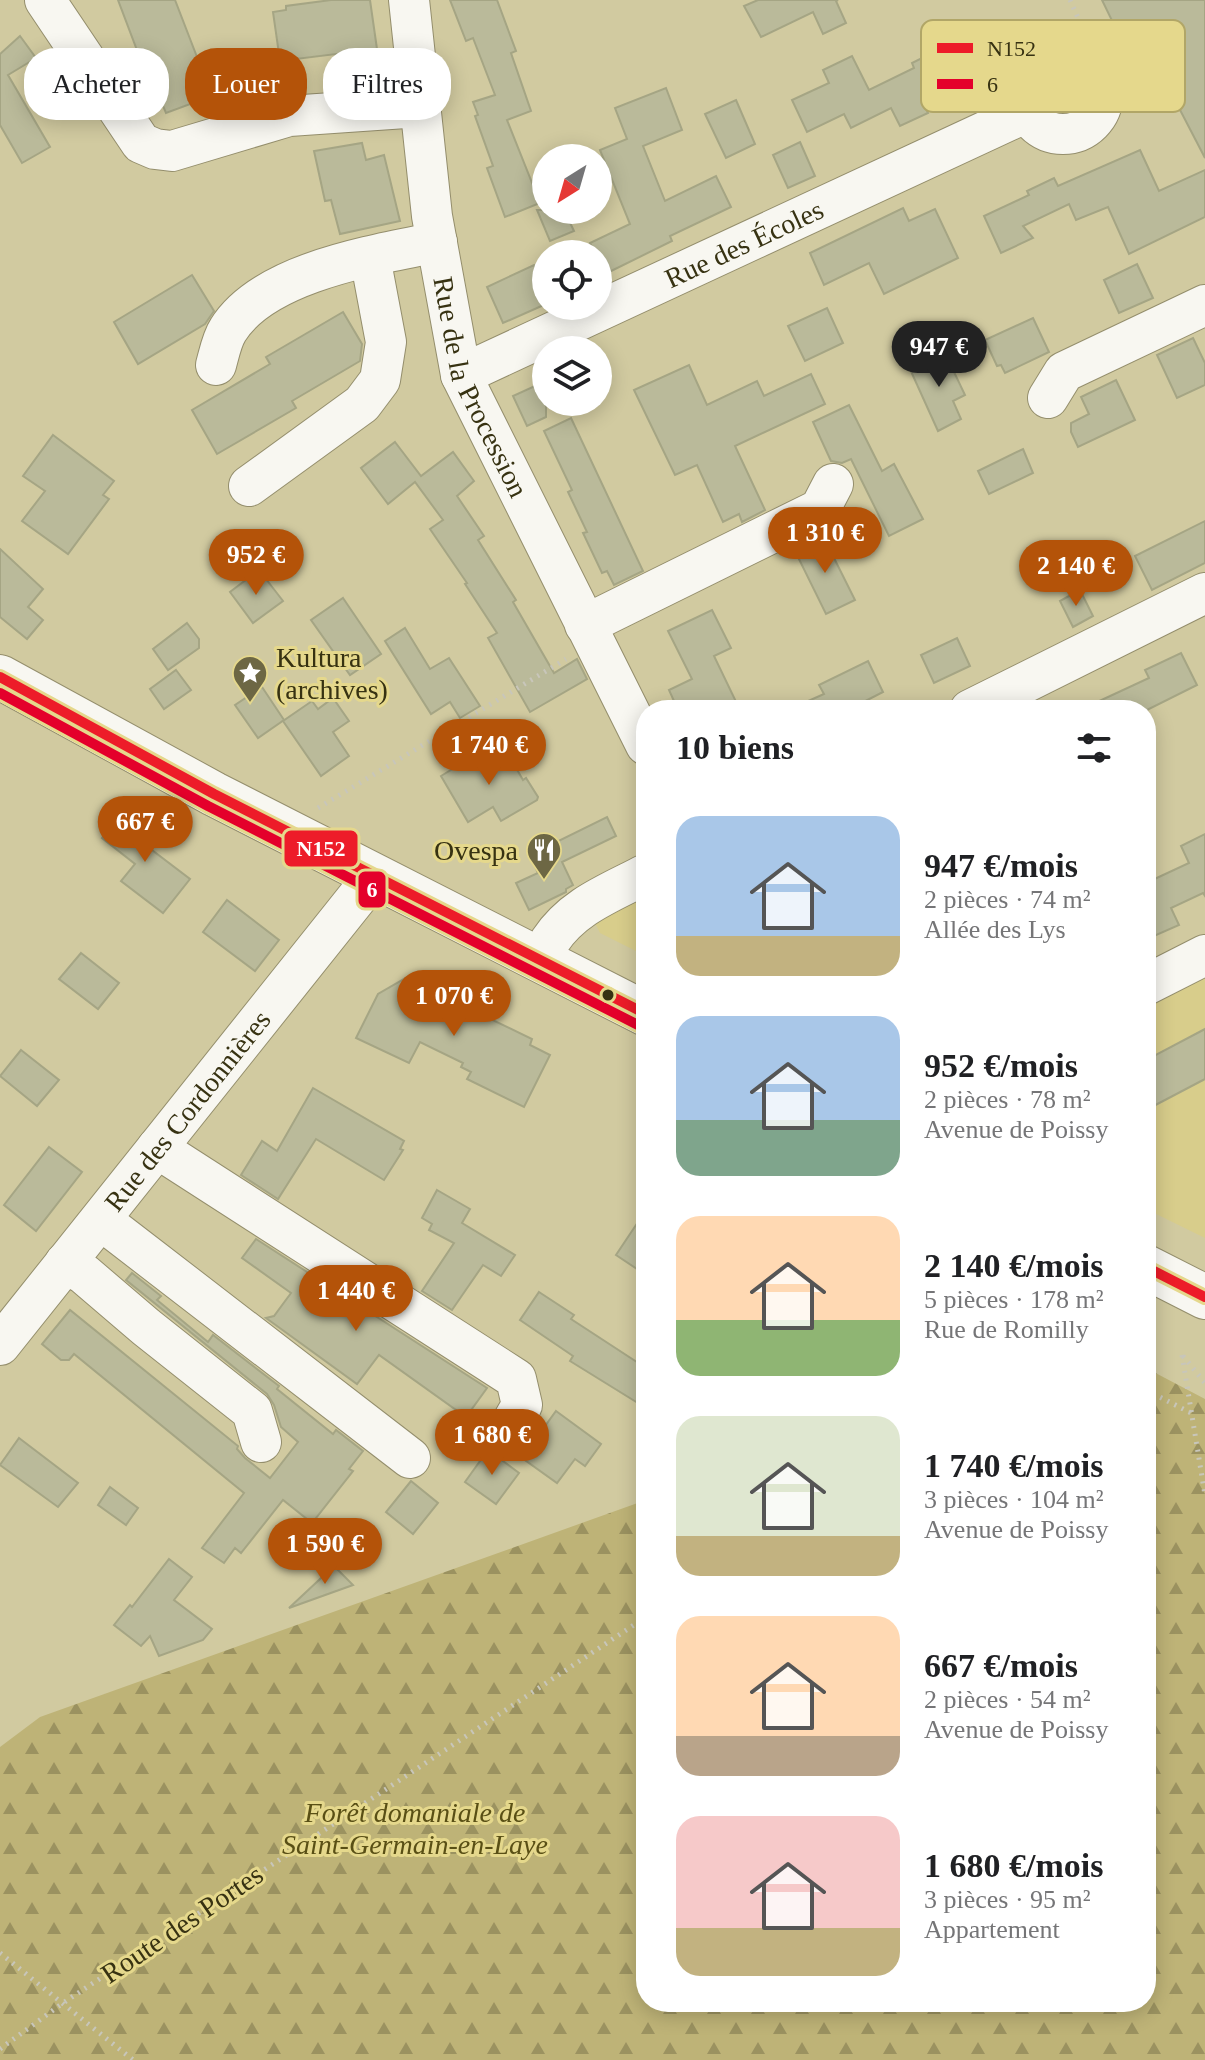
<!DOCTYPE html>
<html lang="fr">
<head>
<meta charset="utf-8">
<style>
	:root { --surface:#fff; --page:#f6f6f6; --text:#202124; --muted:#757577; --accent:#b45309 }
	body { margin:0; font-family:Georgia,serif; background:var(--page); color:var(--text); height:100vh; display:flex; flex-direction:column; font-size:30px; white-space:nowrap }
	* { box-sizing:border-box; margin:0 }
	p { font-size:26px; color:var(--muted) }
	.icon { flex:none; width:44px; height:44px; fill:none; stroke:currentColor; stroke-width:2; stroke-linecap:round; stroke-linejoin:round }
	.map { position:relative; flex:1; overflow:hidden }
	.details { position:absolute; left:636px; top:700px; width:520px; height:1312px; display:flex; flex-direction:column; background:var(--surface); border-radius:32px; box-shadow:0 4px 20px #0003 }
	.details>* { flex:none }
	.top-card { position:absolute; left:24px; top:48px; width:492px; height:72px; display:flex; gap:16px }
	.needle { width:52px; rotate:217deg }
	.fabs { position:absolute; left:532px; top:144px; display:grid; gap:16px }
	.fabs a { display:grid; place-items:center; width:80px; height:80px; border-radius:50%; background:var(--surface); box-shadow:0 4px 20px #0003; font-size:40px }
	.price { position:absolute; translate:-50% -68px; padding:0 18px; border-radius:28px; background:var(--accent); color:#fff; font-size:26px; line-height:52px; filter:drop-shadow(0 2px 4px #0008) }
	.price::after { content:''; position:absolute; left:50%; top:48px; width:24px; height:18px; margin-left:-12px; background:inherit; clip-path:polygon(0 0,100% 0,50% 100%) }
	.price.current { background:#222; color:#fff }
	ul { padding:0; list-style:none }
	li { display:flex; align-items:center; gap:24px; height:200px; padding:0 40px }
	li span { display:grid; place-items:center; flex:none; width:224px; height:160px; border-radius:24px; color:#555 }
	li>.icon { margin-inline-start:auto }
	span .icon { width:96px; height:96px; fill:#fffc; stroke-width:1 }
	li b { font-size:34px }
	h2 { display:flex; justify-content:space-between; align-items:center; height:96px; padding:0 40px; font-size:34px }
	.chip { padding:0 28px; border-radius:32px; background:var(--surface); box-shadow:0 4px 20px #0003; font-size:28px; line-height:72px }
	.chip.current { background:var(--accent); color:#fff }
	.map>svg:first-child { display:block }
</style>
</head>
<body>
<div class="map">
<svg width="1205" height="2060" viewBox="0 0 1205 2060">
	<defs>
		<pattern id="forest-firs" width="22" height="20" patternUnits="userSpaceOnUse" patternTransform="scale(2)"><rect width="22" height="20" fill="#beb377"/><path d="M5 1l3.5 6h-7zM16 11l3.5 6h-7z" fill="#9b9260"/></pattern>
	</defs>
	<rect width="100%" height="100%" fill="#d1caa0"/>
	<g fill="#d8cd8b">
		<path d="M646 887V956L600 933 591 915Z"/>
		<path d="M1205 971V1238L1146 1209V998Z"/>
	</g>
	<path fill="url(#forest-firs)" d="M1146 1368 1205 1399V2060H0V1747L40 1717 646 1500V2002H1146Z"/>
	<g fill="#baba9a" stroke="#a5a584" stroke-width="2">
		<path d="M118 0H175L212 96 166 113 161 101 157 103Z"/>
		<path d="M331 0H370L377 49 280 61 273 12 286 10V6Z"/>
		<path d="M450 0H497L516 51 511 53 531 111 507 120 540 203 505 217 487 168 493 166 475 116 478 115 473 102 495 95 473 38 466 41Z"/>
		<path d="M758 0H838L836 1 846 23 823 34 813 12 761 37 744 6Z"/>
		<path d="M1102 0H1205V158L1166 83 1183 75 1156 24 1144 31 1140 23 1118 33Z"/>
		<path d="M20 36 36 58 8 75 50 147 22 163 0 125V54Z"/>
		<path d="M976 42 987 66 954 81 957 89 924 104 928 113 900 126 891 108 851 128 844 114 807 132 792 100 829 83 823 70 852 56 869 90 914 68 912 63 938 50 942 58Z"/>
		<path d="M666 88 682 130 643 146 665 201 716 176 731 207 670 236 672 241 605 274 598 254H595L590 243 630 224 600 150 627 139 615 108Z"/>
		<path d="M736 100 755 144 726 158 705 114Z"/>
		<path d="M800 142 815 176 788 188 773 155Z"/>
		<path d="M362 143 366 160 384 155 400 221 340 234 331 200 325 201 314 151Z"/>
		<path d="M1140 150 1159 191 1205 170V217L1129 254 1108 207 1076 220 1069 204 1023 226 1033 238 1001 253 984 216 1029 195 1027 191 1054 178 1058 186Z"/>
		<path d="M903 208 909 221 935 209 958 258 884 294 869 263 824 285 810 253Z"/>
		<path d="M537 210H564L574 231 550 241Z"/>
		<path d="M1137 264 1153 298 1119 313 1104 280Z"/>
		<path d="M534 265 546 291V304L503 323 487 287Z"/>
		<path d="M192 275 214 311 205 324 138 364 114 322Z"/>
		<path d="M827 308 843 343 805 361 788 326Z"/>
		<path d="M343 312 362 344 360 361 292 401 296 408 217 454 192 410 270 364 266 357Z"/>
		<path d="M1033 318 1049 352 1005 373 1001 365 997 366 985 340Z"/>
		<path d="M1193 338 1205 363V385L1177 398 1157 355Z"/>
		<path d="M944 351 965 395 953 401 961 419 938 431 909 367Z"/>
		<path d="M689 365 707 405 757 381 764 396 811 374 825 404 735 446 765 510 742 522 739 514 723 522 697 465 675 475 634 390Z"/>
		<path d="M1116 380 1135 420 1078 447 1071 432V423L1089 414 1081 397Z"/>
		<path d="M537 385 546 403V417L527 426 513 396Z"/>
		<path d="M849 405 882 471 894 464 923 519 889 536 851 459 842 463 831 461 813 422Z"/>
		<path d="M571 418 643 571 614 585 607 571 602 573 583 533 587 532 568 492 572 490 544 431Z"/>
		<path d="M53 435 114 481 103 495 109 499 68 554 22 521 45 491 23 476Z"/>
		<path d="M395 442 421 476 453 452 474 481 457 496 484 536 478 540 516 600 513 602 554 673 577 659 587 679 530 712 488 638 497 633 465 584 467 583 430 529 443 520 415 482 388 504 361 468Z"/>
		<path d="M1023 449 1033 473 989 494 978 471Z"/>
		<path d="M1205 521V563L1152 590 1135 556Z"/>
		<path d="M823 536 855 600 826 614 794 549Z"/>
		<path d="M0 549 43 589 28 607 43 620 27 639 0 617Z"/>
		<path d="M259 570 283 601 253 623 230 592Z"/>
		<path d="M1080 590 1093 616 1073 627 1060 601Z"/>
		<path d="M343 598 381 654 350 675 311 620Z"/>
		<path d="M712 610 731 648 714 656 740 710H678L669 690 692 679 668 631Z"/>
		<path d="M187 623 199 639V648L168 670 153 649Z"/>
		<path d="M405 628 430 669 449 658 480 706 460 718 450 702 431 714 385 641Z"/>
		<path d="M957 638 970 666 934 683 921 655Z"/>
		<path d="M1181 653 1197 685 1147 710H1080L1149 678 1145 670Z"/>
		<path d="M868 661 883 692 848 710H788L824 694 819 685Z"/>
		<path d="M176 670 191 690 164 709 150 689Z"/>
		<path d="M262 687 284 720 258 738 235 705Z"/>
		<path d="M333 698 349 721 333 732 349 756 321 776 283 721 312 701 318 709Z"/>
		<path d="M482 751 491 764 508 754 523 780 526 778 538 797 537 800 501 821 493 807 468 822 441 776Z"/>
		<path d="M121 812 156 836 148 847 190 879 163 913 121 881 135 864 102 838Z"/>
		<path d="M607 817 616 836 562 862 573 885 566 889V892L529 910 516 883 538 873 530 855Z"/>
		<path d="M1205 834V896L1203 893 1171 908 1179 925 1154 936 1146 920V883L1189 863 1181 846Z"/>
		<path d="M227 900 279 940 255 971 203 932Z"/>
		<path d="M81 953 119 983 98 1009 59 979Z"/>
		<path d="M411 975 455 998 453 1001 532 1039 530 1045 550 1055 524 1107 467 1079 471 1072 461 1067 463 1063 420 1042 409 1063 356 1038 378 994Z"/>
		<path d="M1205 1029V1079L1146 1110V1060Z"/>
		<path d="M21 1050 59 1080 37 1106 0 1076Z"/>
		<path d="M313 1088 404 1141 400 1149 403 1150 384 1180 316 1139 278 1199 241 1175 262 1141 277 1151Z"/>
		<path d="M49 1147 82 1172 36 1231 4 1205Z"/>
		<path d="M437 1190 470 1209 462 1223 515 1255 501 1276 483 1265 452 1310 422 1291 454 1243 429 1230 432 1224 422 1218Z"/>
		<path d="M646 1210V1275L616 1255Z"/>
		<path d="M256 1239 487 1388 466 1417 379 1355 357 1384 266 1318 274 1316 291 1293 242 1258Z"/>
		<path d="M132 1273 161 1296 157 1300 208 1342 213 1335 279 1386 277 1389 333 1434 336 1430 363 1451 349 1469 353 1471 312 1523 283 1500 241 1553 235 1548 224 1563 202 1548 244 1493 74 1354 69 1360H61L42 1344 70 1310 238 1446 237 1449 245 1458 270 1478 298 1442 281 1427 274 1405 267 1394 126 1280Z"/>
		<path d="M539 1292 574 1315 571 1319 646 1368V1408L570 1361 573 1356 520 1320Z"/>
		<path d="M556 1411 601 1444 585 1466 575 1459 557 1483 522 1458Z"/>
		<path d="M19 1438 78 1483 58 1507 0 1465Z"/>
		<path d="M488 1450 519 1473 496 1504 465 1482Z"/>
		<path d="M411 1481 438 1503 413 1534 386 1512Z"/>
		<path d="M110 1487 138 1508 126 1525 98 1505Z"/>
		<path d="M169 1559 192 1577 174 1600 212 1629 203 1640 159 1656 150 1636 141 1646 114 1625 130 1605 132 1607Z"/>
		<path d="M334 1566 353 1585 289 1608Z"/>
	</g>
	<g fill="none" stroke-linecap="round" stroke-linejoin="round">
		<g stroke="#948e6c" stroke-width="42">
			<g id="minor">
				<path d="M45 0 141 143 155 149 172 151 289 116 420 107"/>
				<path id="s1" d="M409 0 432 216 461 375 646 745"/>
				<circle cx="1063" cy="94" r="40"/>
				<path d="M216 365C219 354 222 339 228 330 264 272 374 255 437 242"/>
				<path id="s2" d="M461 375 1027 112"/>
				<path d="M1048 398 1064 372 1205 305"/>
				<path d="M249 486 362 404 380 380 386 342 370 257"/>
				<path d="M585 625 820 509 833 484"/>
				<path d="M970 710 1205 593"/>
				<path d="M550 941C573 906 610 893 646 874"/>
				<path d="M1146 985 1205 955"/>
				<path d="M157 1148 516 1379 522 1405 507 1431"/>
				<path d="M101 1220 410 1458"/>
				<path d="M65 1263 84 1274 146 1327 252 1411 261 1442"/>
				<path id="s3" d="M0 1345 359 895 372 875"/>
			</g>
		</g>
		<g stroke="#948e6c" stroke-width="46">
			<g id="major">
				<path d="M0 677 214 794 646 1014"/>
				<path d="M1146 1267 1205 1297"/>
			</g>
		</g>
		<g stroke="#c8c6ba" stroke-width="5" stroke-dasharray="2 6" stroke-linecap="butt">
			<path d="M1070 0 1088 40 1077 57"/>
			<path d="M318 808 566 659"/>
			<path d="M1182 1355 1205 1495"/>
			<path d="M1183 1356 1205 1383"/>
			<path d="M1146 1390 1191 1413"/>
			<path d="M0 1953 133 2060"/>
			<path d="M0 2049 63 2003 646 1617"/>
		</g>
		<use href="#minor" stroke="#f8f7f1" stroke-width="40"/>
		<use href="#major" stroke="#f8f7f1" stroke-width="44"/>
		<g stroke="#e5d88c" stroke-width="16">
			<g id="bus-1">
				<path d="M0 677 214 794 646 1014"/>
				<path d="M1146 1267 1205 1297"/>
			</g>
		</g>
		<g stroke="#e5d88c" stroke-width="16">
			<path id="bus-2" d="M0 693 208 806 640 1026"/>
		</g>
		<use href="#bus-1" stroke="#ed1c29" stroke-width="10"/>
		<use href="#bus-2" stroke="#e4002b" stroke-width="10"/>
	</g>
	<defs>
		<g id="sight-pin" transform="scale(1.8)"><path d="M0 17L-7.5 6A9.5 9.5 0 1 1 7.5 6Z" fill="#6d6744" stroke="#e5d88c"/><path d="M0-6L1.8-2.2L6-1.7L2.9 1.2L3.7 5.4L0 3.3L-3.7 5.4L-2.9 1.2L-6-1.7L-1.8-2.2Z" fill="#fff"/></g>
		<g id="restaurant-pin" transform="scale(1.8)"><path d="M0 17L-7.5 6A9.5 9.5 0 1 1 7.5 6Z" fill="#6d6744" stroke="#e5d88c"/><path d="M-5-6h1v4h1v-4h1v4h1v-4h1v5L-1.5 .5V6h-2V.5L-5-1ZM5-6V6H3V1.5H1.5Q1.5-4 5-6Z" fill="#fff"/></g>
	</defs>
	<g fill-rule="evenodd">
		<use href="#sight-pin" x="250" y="673"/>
		<use href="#restaurant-pin" x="544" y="850"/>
	</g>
	<circle fill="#373212" stroke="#e5d88c" stroke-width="3" cx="608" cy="995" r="7"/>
	<g text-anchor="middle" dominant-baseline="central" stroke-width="6" stroke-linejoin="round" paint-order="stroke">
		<g font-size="28" fill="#373212" stroke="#e5d88c">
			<text stroke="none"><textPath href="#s2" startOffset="312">Rue des Écoles</textPath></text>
			<text stroke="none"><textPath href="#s1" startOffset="396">Rue de la Procession</textPath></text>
			<text stroke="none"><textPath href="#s3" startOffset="300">Rue des Cordonnières</textPath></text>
			<text transform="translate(182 1924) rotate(-34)">Route des Portes</text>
		</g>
		<g font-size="28" fill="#373212" stroke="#e5d88c" text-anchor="start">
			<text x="276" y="657">Kultura<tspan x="276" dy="32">(archives)</tspan></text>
			<text x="518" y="850" text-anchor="end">Ovespa</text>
		</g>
		<g font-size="28" font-style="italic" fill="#594f15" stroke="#e5d88c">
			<text x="415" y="1812">Forêt domaniale de<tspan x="415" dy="32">Saint-Germain-en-Laye</tspan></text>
		</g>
	</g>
	<rect x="921" y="20" width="264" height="92" rx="12" fill="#e5d88c" stroke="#b1a667" stroke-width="2"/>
	<rect x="937" y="43" width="36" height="10" fill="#ed1c29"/>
	<rect x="937" y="79" width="36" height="10" fill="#e4002b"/>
	<g font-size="22" fill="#373212">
		<text x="987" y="56">N152</text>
		<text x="987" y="92">6</text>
	</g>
	<g stroke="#e5d88c" stroke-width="3">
		<rect x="283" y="829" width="76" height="39" rx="8" fill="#ed1c29"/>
		<rect x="357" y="870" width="30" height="39" rx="8" fill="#e4002b"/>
	</g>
	<g font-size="22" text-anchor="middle" font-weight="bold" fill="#fff">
		<text x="321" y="856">N152</text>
		<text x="372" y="897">6</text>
	</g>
</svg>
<div class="fabs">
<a><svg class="needle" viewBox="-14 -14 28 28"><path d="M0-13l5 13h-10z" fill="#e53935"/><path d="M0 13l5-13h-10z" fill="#757577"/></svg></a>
<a><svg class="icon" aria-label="locate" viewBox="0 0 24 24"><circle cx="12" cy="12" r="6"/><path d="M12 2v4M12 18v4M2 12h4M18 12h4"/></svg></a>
<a><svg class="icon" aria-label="layers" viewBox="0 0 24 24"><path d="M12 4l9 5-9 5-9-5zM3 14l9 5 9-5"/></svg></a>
</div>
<b class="price current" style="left:939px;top:389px">947 €</b>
<b class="price" style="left:825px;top:575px">1 310 €</b>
<b class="price" style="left:256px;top:597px">952 €</b>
<b class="price" style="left:1076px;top:608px">2 140 €</b>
<b class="price" style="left:489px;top:787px">1 740 €</b>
<b class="price" style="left:145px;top:864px">667 €</b>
<b class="price" style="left:454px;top:1038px">1 070 €</b>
<b class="price" style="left:356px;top:1333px">1 440 €</b>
<b class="price" style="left:492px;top:1477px">1 680 €</b>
<b class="price" style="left:325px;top:1586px">1 590 €</b>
<div class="top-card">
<a class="chip">Acheter</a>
<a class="chip current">Louer</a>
<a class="chip">Filtres</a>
</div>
<section class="details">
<h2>10 biens<svg class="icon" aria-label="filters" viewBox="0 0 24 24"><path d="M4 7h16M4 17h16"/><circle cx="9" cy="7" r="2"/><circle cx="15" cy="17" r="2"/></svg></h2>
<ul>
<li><span style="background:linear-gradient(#a9c7e8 75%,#c2b280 0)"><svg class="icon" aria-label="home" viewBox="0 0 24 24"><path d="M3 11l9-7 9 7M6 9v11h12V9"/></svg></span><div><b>947 €/mois</b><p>2 pièces · 74 m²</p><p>Allée des Lys</p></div></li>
<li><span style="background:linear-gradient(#a9c7e8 65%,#7fa58c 0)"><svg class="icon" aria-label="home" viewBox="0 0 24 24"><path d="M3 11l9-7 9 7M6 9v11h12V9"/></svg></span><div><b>952 €/mois</b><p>2 pièces · 78 m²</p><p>Avenue de Poissy</p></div></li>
<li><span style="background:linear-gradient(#ffd9b3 65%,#8fb573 0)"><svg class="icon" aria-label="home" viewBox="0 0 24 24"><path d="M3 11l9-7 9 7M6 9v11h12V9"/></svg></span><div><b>2 140 €/mois</b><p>5 pièces · 178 m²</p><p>Rue de Romilly</p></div></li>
<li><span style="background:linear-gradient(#dfe7d0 75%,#c2b280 0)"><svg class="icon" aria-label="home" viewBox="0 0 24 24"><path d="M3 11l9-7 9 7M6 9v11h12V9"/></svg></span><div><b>1 740 €/mois</b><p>3 pièces · 104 m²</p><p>Avenue de Poissy</p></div></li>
<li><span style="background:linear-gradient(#ffd9b3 75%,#b9a48a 0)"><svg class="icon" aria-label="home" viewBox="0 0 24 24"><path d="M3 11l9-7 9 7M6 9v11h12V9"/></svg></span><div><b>667 €/mois</b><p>2 pièces · 54 m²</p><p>Avenue de Poissy</p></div></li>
<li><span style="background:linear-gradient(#f6c9c9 70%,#c2b280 0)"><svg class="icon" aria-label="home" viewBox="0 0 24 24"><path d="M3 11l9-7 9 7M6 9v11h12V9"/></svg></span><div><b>1 680 €/mois</b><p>3 pièces · 95 m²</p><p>Appartement</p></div></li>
</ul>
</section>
</div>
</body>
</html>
